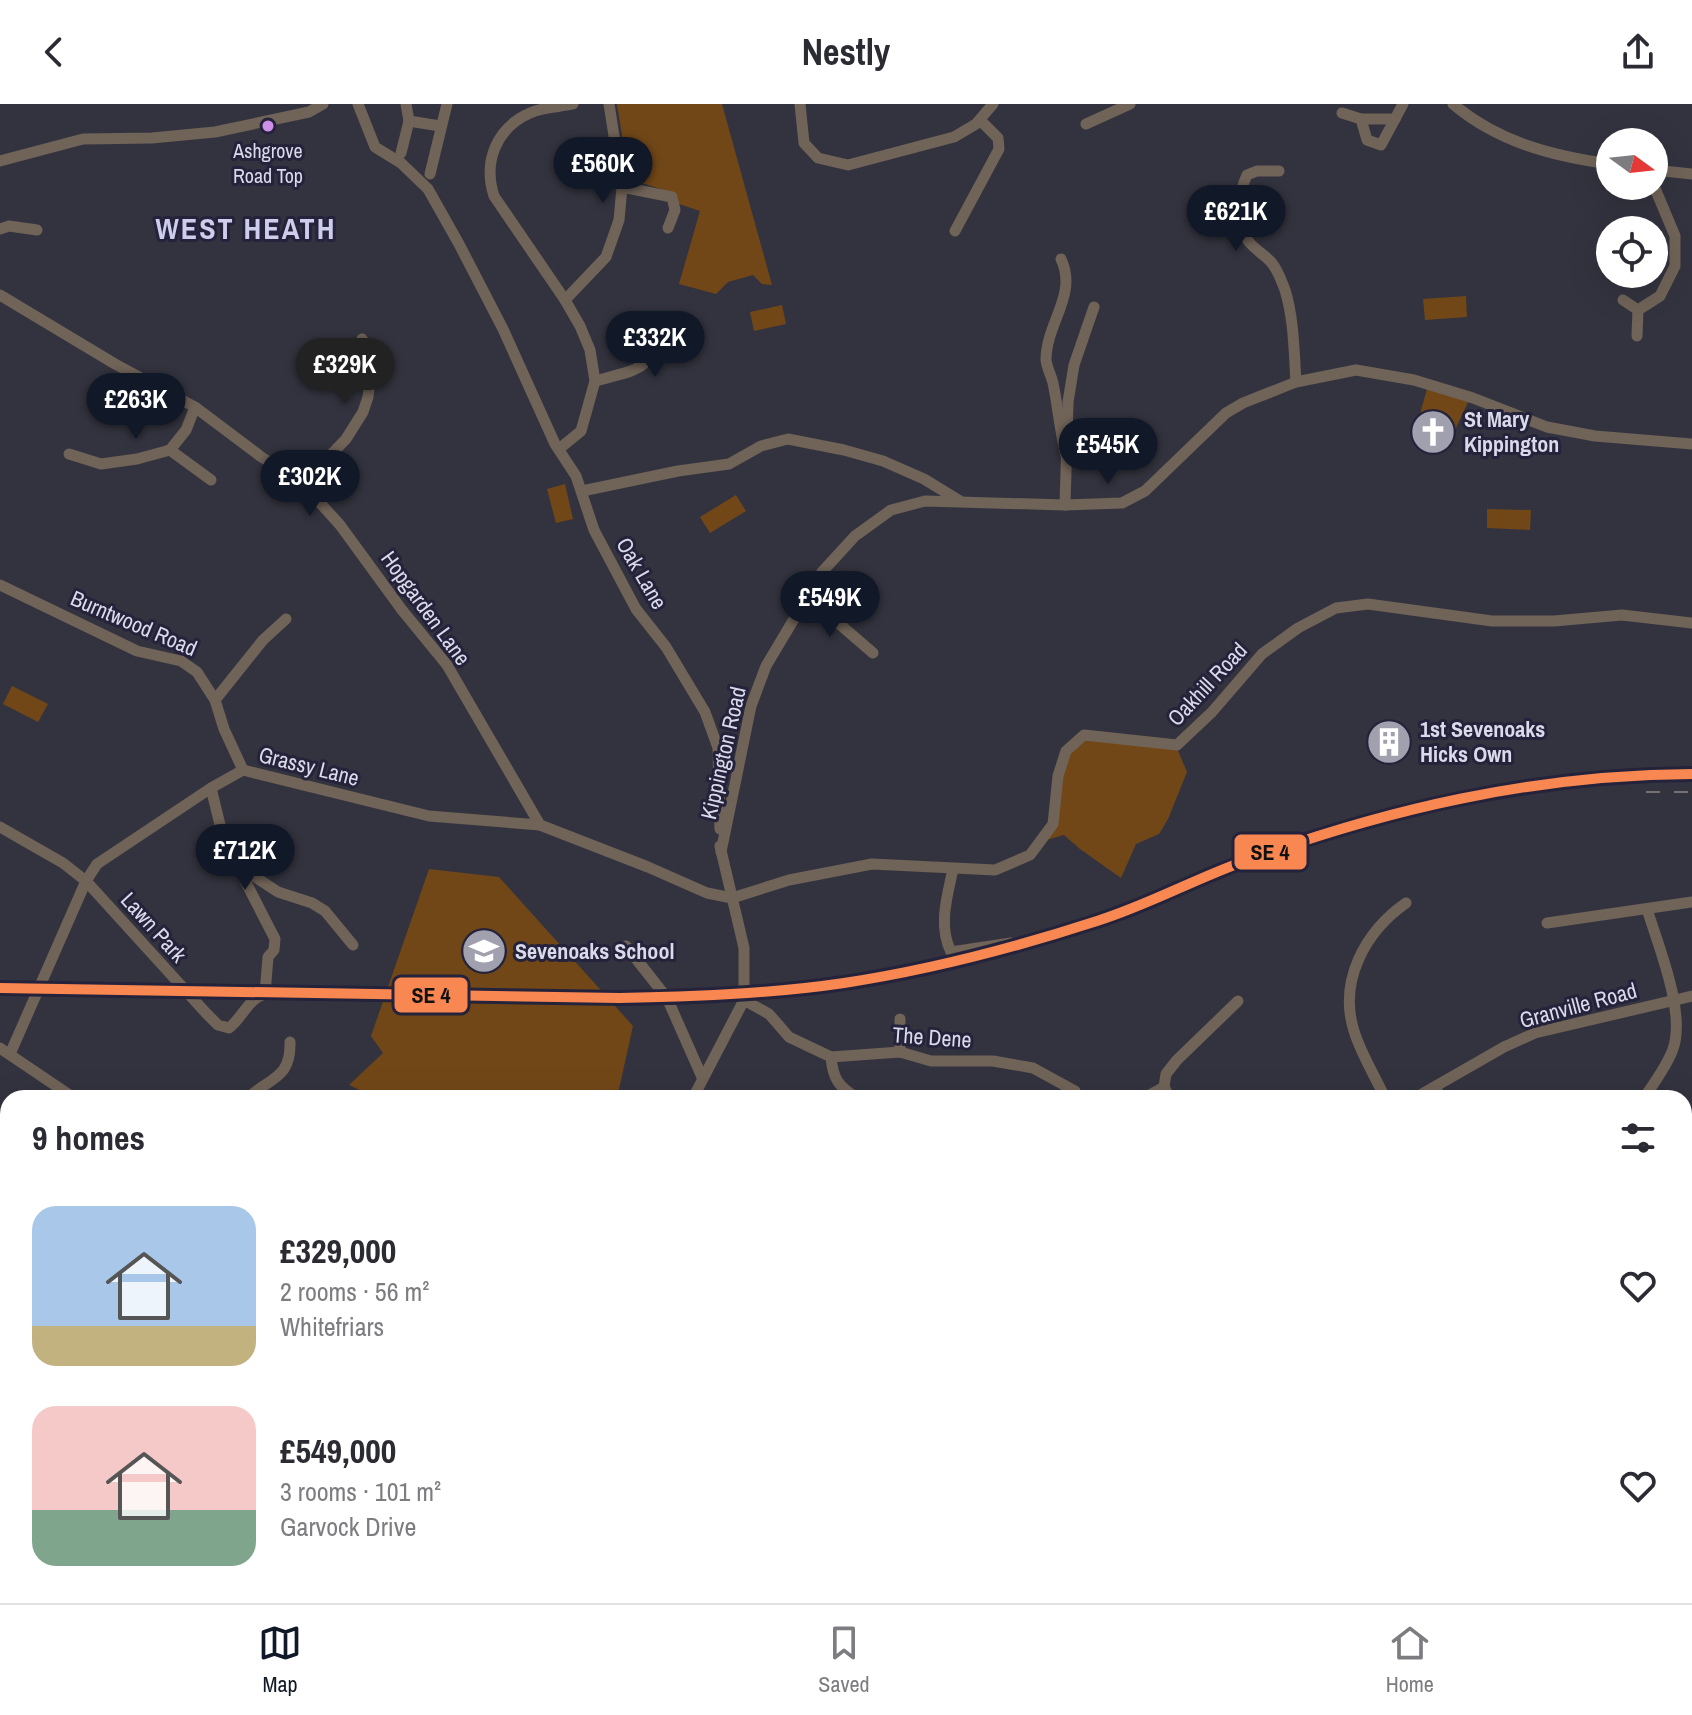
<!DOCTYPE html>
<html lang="en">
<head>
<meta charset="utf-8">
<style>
	:root { --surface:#fff; --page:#f2f2f3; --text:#2b2b33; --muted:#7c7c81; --line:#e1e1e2; --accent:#111827 }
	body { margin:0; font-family:"Archivo Narrow",sans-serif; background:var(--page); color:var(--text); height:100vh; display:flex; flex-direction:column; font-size:30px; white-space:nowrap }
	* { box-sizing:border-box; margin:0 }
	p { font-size:26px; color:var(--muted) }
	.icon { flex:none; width:44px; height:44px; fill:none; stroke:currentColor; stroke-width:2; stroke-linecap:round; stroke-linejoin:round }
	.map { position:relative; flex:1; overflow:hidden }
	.side { position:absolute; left:0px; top:986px; width:1692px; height:514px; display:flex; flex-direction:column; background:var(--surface); border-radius:24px 24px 0 0; box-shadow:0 8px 32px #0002 }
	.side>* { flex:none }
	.needle { width:52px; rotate:105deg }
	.buttons { position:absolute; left:1596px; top:24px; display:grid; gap:16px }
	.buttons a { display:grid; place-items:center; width:72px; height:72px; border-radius:50%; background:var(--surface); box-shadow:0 8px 32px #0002; font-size:40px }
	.price { position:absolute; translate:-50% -68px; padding:0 18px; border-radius:28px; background:var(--accent); color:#fff; font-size:26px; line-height:52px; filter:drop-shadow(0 2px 4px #0008) }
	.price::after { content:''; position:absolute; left:50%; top:48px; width:24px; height:18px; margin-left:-12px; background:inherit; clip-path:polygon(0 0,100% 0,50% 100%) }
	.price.active { background:#222; color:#fff }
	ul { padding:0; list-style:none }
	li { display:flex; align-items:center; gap:24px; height:200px; padding:0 32px }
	li span { display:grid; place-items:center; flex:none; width:224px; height:160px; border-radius:24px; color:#555 }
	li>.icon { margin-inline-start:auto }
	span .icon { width:96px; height:96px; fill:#fffc; stroke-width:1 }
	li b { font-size:34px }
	h2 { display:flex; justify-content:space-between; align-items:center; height:96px; padding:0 32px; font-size:34px }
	header { display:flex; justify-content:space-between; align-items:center; height:104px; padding:0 32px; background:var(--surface); font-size:36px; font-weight:800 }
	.menu { display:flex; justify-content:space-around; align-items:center; height:112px; border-top:2px solid var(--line); background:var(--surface); font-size:22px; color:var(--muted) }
	.menu a { display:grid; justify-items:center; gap:4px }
	.menu .active { color:var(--accent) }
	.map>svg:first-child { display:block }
</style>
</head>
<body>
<header><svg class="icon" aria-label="back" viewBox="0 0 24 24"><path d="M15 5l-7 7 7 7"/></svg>Nestly<svg class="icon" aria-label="share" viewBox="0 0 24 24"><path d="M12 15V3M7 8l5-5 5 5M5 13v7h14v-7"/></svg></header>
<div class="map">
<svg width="1692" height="1499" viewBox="0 0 1692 1499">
	<rect width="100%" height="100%" fill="#33333f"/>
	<g fill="#714717">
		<path d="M617 0H722L772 181 762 180 753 171 728 178 716 190 679 180 700 107 679 100 667 87 633 76 628 68Z"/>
		<path d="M1466 192 1467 213 1425 216 1423 195Z"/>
		<path d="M782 201 786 220 754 227 750 208Z"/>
		<path d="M1427 285 1468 298 1447 343 1437 350 1423 347 1413 335Z"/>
		<path d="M565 380 573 415 556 419 547 385Z"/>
		<path d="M736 391 746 407 710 429 700 413Z"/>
		<path d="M1487 405 1531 406 1530 426 1487 424Z"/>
		<path d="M12 582 48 600 38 618 3 600Z"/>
		<path d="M1085 633 1176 642 1187 668 1168 715 1159 730 1136 740 1121 774 1080 745 1064 731 1046 736 1065 648Z"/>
		<path d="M429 765 499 773 633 922 617 994H377L349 981 383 949 371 932Z"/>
		<path d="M94 1492H329L330 1499H104Z"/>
	</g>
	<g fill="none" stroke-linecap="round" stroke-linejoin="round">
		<g stroke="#706358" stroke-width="11">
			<path d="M358 0 375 43 401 59 428 85 459 140 503 225 555 340 576 372 594 426 636 505 666 543 705 608 718 644 720 725"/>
			<path d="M406 0 409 17 440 22"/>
			<path d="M800 0 804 39 818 54 848 61 954 33 976 20 993 0"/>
			<path d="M1453 0C1498 38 1552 52 1610 60"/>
			<path d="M1342 9 1361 15H1395L1403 0"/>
			<path d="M1361 15 1367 36 1381 41 1395 15"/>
			<path d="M1086 20 1130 0"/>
			<path d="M401 49 409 17"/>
			<path d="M0 57 83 35 152 34 215 28 309 8 323 0"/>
			<path d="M1654 66 1692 70"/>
			<path d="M1279 67H1257L1247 71C1239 88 1236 113 1245 132 1250 143 1263 149 1271 158 1278 166 1281 176 1285 186 1294 215 1294 248 1296 278"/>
			<path d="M430 70 447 0"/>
			<path d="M622 83 672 93 675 106 668 124"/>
			<path d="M0 125 9 122 37 126"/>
			<path d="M955 127 999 45 998 34 980 16"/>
			<path d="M1061 155C1078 191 1046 219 1046 256 1047 264 1051 271 1053 279 1058 303 1060 328 1066 352"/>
			<path d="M0 191 115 260 195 303 260 352 303 380 340 421 402 506 447 561 540 721"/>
			<path d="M565 196 606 153 619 116 622 83 609 0"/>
			<path d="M1623 196 1638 206 1660 192 1675 162V132L1654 82"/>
			<path d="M1637 232 1638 206"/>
			<path d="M362 235 373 252"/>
			<path d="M595 277C642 264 649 268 666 219"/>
			<path d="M559 345 581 327 595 277 590 246 580 222 565 196 494 92C483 58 496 24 530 9 542 3 560 3 573 0"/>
			<path d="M170 346 211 376"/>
			<path d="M69 350 101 360 137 355 170 346 186 326 195 303"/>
			<path d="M303 380 346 335 363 308 368 293 373 252 385 249"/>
			<path d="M582 387 678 367 729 360 761 342 788 335 844 346 883 357 924 375 960 397"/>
			<path d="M1065 401 1068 298 1074 261 1094 203"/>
			<path d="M0 481 137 547 181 557 197 568 215 596 224 625 243 666"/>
			<path d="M804 497 829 511 873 549"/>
			<path d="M215 596 263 536 286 515"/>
			<path d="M211 684 223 733 237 761 278 788 312 799 325 807 353 841"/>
			<path d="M0 723 63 759 86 777 206 909 218 921 229 924C243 913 248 895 265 890L268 853 274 846 275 835 237 761"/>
			<path d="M721 748 751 602 766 562 822 468 855 432 891 406 925 397 1065 401 1122 399 1145 387 1226 309 1243 299 1296 278 1356 266 1414 276 1473 294 1547 323 1595 332 1692 340"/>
			<path d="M953 765C947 793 938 822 951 848L1011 839"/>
			<path d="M1547 819 1692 798"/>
			<path d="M626 842 667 894 702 973"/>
			<path d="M744 896 769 910 789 933 831 953 900 948 931 957H993L1033 964 1075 987"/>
			<path d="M0 944 74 994"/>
			<path d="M900 948V915"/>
			<path d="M10 950 86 777 97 760 211 684 243 666 429 712 540 721 648 763 707 789 732 794 789 776 872 760 995 766 1030 751 1053 720 1058 672 1066 647 1084 631 1177 641 1212 608 1262 550 1298 524 1336 504 1368 500 1492 517H1554L1622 511 1692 519"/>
			<path d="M831 953C833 975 838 982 857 994"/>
			<path d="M1436 982 1439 994"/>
			<path d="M1164 983 1170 994"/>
			<path d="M973 992 975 994"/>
			<path d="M248 994C270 973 291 975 290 938"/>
			<path d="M693 994 744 896V844L720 742"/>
			<path d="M1144 994 1164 983 1166 970 1177 956 1238 897"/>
			<path d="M1385 994C1375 972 1361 950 1354 927 1338 876 1366 827 1406 799"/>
			<path d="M1415 994 1504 943 1535 929 1692 892"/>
			<path d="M1644 994C1654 979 1667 962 1673 945 1686 908 1658 841 1647 805"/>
			<path d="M0 1133 8 1148"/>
			<path d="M1684 1142 1692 1129"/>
			<path d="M1684 1409 1692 1400"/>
			<path d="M1320 1492 1340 1499"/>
			<path d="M909 1497 911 1492"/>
			<path d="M1124 1499 1126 1492"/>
			<path d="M1168 1499 1170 1492"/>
			<path d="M1256 1499 1260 1492"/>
			<path d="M1438 1499 1449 1492"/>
		</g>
		<g stroke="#7b6b5e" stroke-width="14">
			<path d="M1684 1171 1692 1166"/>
			<path d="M0 1275H8"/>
			<path d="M1619 1492 1628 1499"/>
			<path d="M1667 1492 1685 1499"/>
		</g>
		<g stroke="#77706f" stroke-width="2" stroke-dasharray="14 14" stroke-linecap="butt">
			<path d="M1490 688 1599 677 1692 675"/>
			<path d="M1646 688H1692"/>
		</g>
		<g stroke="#25233b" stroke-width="16">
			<path id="rail-1" d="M0 884 620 894C695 893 770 890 844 879 930 866 1014 844 1097 817 1145 802 1189 778 1237 760 1385 705 1533 671 1692 670"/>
		</g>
		<use href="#rail-1" stroke="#f88751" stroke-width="10"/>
	</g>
	<defs>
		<g id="church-disc" transform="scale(2.3)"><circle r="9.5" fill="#a0a0ae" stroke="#25233b"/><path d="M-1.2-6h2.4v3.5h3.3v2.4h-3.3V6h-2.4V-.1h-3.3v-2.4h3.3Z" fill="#fff"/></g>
		<g id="building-disc" transform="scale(2.3)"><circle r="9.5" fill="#a0a0ae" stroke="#25233b"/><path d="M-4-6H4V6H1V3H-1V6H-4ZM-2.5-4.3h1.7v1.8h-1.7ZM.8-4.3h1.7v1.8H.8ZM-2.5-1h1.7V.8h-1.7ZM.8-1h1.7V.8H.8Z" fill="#fff"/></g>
		<g id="school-disc" transform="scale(2.3)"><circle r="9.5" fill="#a0a0ae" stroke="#25233b"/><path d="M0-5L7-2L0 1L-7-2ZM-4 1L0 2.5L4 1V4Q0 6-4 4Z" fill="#fff"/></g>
	</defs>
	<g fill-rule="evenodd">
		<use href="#church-disc" x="1433" y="328"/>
		<use href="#building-disc" x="1389" y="638"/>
		<use href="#school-disc" x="484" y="847"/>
	</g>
	<circle fill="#ce8fe9" stroke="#25233b" stroke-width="3" cx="268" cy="22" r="7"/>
	<g text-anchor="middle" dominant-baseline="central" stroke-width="6" stroke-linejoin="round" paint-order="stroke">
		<g font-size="20" fill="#dadaea" stroke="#25233b">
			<text x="268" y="46">Ashgrove<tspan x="268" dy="25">Road Top</tspan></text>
		</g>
		<g font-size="22" font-weight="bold" fill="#dadaea" stroke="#25233b" text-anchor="start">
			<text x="1464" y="315">St Mary<tspan x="1464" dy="25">Kippington</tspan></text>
			<text x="1420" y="625">1st Sevenoaks<tspan x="1420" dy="25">Hicks Own</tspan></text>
			<text x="515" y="847">Sevenoaks School</text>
		</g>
		<g font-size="22" fill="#dadaea" stroke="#25233b">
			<text transform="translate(642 469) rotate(60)">Oak Lane</text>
			<text transform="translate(426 504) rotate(54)">Hopgarden Lane</text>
			<text transform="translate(134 519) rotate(23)">Burntwood Road</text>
			<text transform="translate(1207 580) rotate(-47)">Oakhill Road</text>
			<text transform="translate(723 649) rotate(-77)">Kippington Road</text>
			<text transform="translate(309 662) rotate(14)">Grassy Lane</text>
			<text transform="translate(154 823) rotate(48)">Lawn Park</text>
			<text transform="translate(1578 901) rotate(-15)">Granville Road</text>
			<text transform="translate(932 933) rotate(4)">The Dene</text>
		</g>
		<g font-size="30" font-weight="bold" letter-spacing="2" fill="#cecdec" stroke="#25233b">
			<text x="246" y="124">WEST HEATH</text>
		</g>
	</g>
	<g stroke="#25233b" stroke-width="3">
		<rect x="1233" y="729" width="75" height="38" rx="8" fill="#f88751"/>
		<rect x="393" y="872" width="76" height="38" rx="8" fill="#f88751"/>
	</g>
	<g font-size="22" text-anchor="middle" font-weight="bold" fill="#111">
		<text x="1270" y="756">SE 4</text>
		<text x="431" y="899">SE 4</text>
	</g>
</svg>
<div class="buttons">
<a><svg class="needle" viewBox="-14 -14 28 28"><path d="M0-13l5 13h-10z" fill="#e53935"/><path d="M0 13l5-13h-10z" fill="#7c7c81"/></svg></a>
<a><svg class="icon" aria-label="locate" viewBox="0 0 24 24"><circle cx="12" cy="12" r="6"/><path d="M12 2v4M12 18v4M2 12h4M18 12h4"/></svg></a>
</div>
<b class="price" style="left:603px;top:101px">£560K</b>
<b class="price" style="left:1236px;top:149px">£621K</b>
<b class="price" style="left:655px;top:275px">£332K</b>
<b class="price active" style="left:345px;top:302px">£329K</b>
<b class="price" style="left:136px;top:337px">£263K</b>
<b class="price" style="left:1108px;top:382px">£545K</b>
<b class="price" style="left:310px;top:414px">£302K</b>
<b class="price" style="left:830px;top:535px">£549K</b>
<b class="price" style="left:245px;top:788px">£712K</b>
<section class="side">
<h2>9 homes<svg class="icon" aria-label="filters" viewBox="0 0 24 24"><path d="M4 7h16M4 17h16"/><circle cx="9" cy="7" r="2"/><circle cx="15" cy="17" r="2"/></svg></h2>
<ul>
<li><span style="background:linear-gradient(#a9c7e8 75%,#c2b280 0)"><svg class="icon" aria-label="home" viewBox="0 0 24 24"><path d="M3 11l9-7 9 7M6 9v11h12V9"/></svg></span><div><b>£329,000</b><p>2 rooms · 56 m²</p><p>Whitefriars</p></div><svg class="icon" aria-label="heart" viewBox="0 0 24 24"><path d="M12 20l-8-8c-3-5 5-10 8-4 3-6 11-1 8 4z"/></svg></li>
<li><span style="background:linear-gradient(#f6c9c9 65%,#7fa58c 0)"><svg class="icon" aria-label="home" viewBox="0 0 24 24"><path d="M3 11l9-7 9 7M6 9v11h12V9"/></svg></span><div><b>£549,000</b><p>3 rooms · 101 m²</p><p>Garvock Drive</p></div><svg class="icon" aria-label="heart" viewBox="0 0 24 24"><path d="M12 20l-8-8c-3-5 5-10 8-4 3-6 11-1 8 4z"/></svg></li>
</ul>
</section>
</div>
<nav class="menu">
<a class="active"><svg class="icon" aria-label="map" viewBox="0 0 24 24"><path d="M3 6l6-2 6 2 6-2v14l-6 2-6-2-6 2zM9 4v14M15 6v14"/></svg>Map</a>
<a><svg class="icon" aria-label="saved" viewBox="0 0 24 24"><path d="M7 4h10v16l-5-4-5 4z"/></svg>Saved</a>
<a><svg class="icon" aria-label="home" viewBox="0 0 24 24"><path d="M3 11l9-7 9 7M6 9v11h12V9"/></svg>Home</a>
</nav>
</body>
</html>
